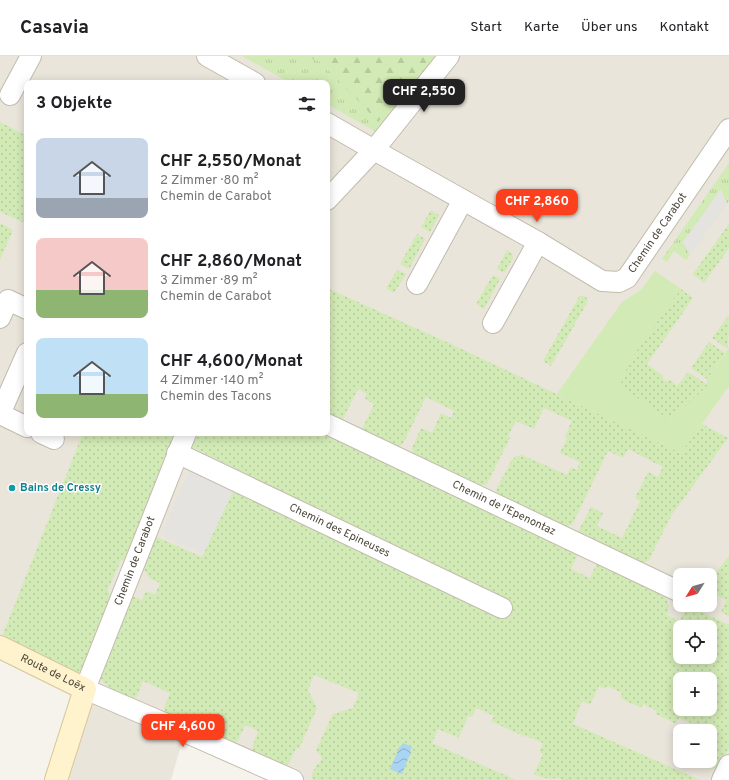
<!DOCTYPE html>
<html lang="de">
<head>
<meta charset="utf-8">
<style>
	:root { --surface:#fff; --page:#f6f6f6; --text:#202124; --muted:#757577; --line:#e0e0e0; --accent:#fc3f1d }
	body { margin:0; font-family:Overpass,sans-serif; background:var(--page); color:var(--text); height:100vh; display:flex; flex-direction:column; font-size:15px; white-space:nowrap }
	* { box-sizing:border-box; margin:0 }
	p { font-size:13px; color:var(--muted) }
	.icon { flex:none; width:22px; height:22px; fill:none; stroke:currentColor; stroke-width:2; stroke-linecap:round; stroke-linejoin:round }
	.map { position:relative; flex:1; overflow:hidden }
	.details { position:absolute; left:24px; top:24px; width:306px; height:356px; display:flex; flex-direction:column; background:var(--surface); border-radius:8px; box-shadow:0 2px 10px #0003 }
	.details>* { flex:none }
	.needle { width:26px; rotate:233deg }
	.buttons { position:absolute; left:673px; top:512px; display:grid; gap:8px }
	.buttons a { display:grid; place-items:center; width:44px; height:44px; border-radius:8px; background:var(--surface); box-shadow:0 2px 10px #0003; font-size:20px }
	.price { position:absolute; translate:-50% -34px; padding:0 9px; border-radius:8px; background:var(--accent); color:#fff; font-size:13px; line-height:26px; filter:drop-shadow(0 1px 2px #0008) }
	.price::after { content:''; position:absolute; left:50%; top:24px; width:12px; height:9px; margin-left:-6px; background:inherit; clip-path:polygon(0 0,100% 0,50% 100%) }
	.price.active { background:#222; color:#fff }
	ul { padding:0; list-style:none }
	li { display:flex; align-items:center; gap:12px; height:100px; padding:0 12px }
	li span { display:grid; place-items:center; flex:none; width:112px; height:80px; border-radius:8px; color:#555 }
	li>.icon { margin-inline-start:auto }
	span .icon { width:48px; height:48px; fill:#fffc; stroke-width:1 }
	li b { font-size:17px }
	h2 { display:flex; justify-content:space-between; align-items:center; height:48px; padding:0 12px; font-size:17px }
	header { display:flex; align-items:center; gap:24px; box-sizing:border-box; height:56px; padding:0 20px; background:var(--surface); border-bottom:1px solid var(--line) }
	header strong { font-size:19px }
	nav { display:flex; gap:22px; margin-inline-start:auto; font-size:14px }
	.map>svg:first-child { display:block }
</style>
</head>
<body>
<header>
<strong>Casavia</strong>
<nav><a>Start</a><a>Karte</a><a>Über uns</a><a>Kontakt</a></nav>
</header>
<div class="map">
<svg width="729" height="724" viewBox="0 0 729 724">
	<defs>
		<pattern id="grass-tufts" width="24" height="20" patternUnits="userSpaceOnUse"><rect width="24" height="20" fill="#d2eab5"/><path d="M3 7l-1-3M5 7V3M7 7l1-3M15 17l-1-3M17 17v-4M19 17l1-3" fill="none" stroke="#b6ca9c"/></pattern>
		<pattern id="forest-firs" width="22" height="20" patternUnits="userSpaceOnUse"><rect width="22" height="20" fill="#d2eab5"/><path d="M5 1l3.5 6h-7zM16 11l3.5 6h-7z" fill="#b6ca9c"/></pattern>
		<pattern id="garden-dots" width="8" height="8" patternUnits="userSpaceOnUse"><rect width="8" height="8" fill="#d2eab5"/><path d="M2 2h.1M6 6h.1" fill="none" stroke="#b6ca9c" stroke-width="1.8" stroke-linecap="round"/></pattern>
		<pattern id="water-waves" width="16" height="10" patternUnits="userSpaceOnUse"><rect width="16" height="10" fill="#a9d4f2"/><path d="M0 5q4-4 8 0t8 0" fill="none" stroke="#8caec5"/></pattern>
	</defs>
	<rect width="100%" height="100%" fill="#f6f3ec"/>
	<path fill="#eae5da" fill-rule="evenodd" d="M0 0H729V724H273L182 686 171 724H64L90 650 0 601ZM27 27H327V377H27ZM680 519H710V549H680ZM680 571H710V601H680ZM680 623H710V653H680ZM680 675H710V705H680Z"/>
	<g fill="url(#grass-tufts)">
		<path d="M242 0H442L376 76 327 48V27H290Z"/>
		<path d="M729 107V145L727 148 721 134 683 186 690 199 686 204 674 195 667 206 662 203Z"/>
	</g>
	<path fill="url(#forest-firs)" d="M304 0H433L378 66 358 44 319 5Z"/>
	<path fill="#d2eab5" d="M655 215 681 233 629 306 670 364 707 330V323L729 292V330L681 397 557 338 622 246 641 234Z"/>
	<g fill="url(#garden-dots)" fill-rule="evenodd">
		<path d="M0 66 27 80V168L0 156Z"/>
		<path d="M431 154 439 159 430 176 421 171Z"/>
		<path d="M0 167 13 174 0 204Z"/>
		<path d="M729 168V192L704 227 693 218Z"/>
		<path d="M417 178 425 183 409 213 400 208Z"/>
		<path d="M507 194 512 197 513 202 504 217 497 213Z"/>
		<path d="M397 214 406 218 394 237 386 232Z"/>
		<path d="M493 219 500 223 484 253 476 248Z"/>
		<path d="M327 232 451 288 681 397 702 368 728 382 671 460 649 504 639 510 582 482 579 474 591 451 603 457 597 470 622 482 640 445 635 442 648 416 658 421 663 411 628 393 623 402 608 395 572 469 561 471 500 442 496 434 511 405 516 400 522 399 567 419 571 411 577 414 580 406 560 397 567 382 565 380 572 365 544 352 534 373 516 365 508 380 510 382 487 428 478 431 414 400 412 392 421 372 432 377 441 357 451 362 454 355 426 341 403 388 395 392 361 375 374 348 365 343 367 338 358 333 341 367 327 360Z"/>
		<path d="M681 233 693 242 647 308 662 319 664 325 670 324 677 330 688 316 708 329 670 364 620 330 629 306Z"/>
		<path d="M580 239 586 241 588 245 551 310 543 305Z"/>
		<path d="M728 260 729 261 728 293 712 282Z"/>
		<path d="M709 286 725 297 707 323 691 312Z"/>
		<path d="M83 377H179L127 506 121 504 108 533 112 546 87 612 74 618 1 583Z"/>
		<path d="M193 377H325L578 498 571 513 590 522 598 505 665 538 669 551 667 559 679 565 689 550 729 569V692L719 712 708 713 717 693 710 692 713 682 710 680V675H698L693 673 695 669 679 662 676 668 656 658 657 655 643 648 641 652 620 642 622 637 607 630 605 633 599 630 590 649 582 645 573 668 700 724H563L558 722C549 724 542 722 534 718L543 698 539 696 543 687 526 680 525 681 491 665 494 660 476 652 472 661 468 660 459 682 438 673 432 687 516 724H313L311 720 317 708H319L322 702 316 694 333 658 353 652 359 637 314 619 308 634 317 652 299 693 296 692 287 711 254 696 252 692 258 675 245 669 238 685 231 688 166 658 164 652 170 637 143 625 137 640 131 644 115 637 100 623 128 538 142 544 146 535 155 539 160 527 149 522 140 506 152 479 202 501 242 416 188 389ZM680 571H710V601H680ZM680 623H710V653H680Z"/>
		<path d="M729 500V560L721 556 726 544 710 536V524Z"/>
	</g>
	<g fill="#e5e3e0">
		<path d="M720 134 727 148 690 199 683 187Z"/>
		<path d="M192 409 236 429 203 498 161 479Z"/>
	</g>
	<path fill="url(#water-waves)" d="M403 687 412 691 410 695 411 696 402 718 390 713 400 690 401 691Z"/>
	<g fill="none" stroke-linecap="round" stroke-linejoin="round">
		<g stroke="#c2bbae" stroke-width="22">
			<g id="street">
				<path d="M207 0 255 27"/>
				<path d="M10 39 31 0"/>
				<path d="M327 67 374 94 449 0"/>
				<path id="s1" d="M327 144 374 94 538 186 602 225 619 226 627 222 729 73"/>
				<path d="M417 228 463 144"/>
				<path d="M0 262 8 244 27 253"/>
				<path d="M493 267 538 186"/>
				<path d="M0 358 27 297"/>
				<path d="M0 358 27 371"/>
				<path id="s2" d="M327 368 680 536"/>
				<path d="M41 377 54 383"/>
				<path d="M186 377 85 633 178 673 293 724"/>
				<path id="s3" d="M177 397 502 552"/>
				<path d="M722 724 729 709"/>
			</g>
		</g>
		<g stroke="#d6c79b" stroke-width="24">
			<g id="secondary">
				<path id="s4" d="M0 591 85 633 56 724"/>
			</g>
		</g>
		<use href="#street" stroke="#fff" stroke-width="20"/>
		<use href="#secondary" stroke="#fff3cd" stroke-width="22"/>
	</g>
	<circle fill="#0f9aa8" stroke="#fff" stroke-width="1.5" cx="12" cy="432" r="4"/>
	<g text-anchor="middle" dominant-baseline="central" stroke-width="3" stroke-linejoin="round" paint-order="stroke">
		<g font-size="11" fill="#4b4439" stroke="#fff">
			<text stroke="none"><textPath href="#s1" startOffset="412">Chemin de Carabot</textPath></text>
			<text stroke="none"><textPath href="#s2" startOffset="196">Chemin de l'Epenontaz</textPath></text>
			<text stroke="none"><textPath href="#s3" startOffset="180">Chemin des Epineuses</textPath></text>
			<text transform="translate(135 505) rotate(-69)">Chemin de Carabot</text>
			<text stroke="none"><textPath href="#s4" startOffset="59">Route de Loëx</textPath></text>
		</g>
		<g font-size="11" font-weight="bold" fill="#0d838f" stroke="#fff" text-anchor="start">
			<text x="20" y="432">Bains de Cressy</text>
		</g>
	</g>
</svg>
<div class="buttons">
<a><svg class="needle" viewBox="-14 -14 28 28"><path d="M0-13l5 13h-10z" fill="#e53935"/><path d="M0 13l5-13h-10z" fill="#757577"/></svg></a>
<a><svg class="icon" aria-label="locate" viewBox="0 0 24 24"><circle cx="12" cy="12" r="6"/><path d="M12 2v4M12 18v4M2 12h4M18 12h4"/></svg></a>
<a>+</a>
<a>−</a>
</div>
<b class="price active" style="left:424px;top:57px">CHF 2,550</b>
<b class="price" style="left:537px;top:167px">CHF 2,860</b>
<b class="price" style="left:183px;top:692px">CHF 4,600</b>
<section class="details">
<h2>3 Objekte<svg class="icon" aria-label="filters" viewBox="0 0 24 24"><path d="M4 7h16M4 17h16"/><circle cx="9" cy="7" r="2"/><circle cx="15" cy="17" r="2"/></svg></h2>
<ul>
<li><span style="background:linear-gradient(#c9d6e8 75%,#9aa5b1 0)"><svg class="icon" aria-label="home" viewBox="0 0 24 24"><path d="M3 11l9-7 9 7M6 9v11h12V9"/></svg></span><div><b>CHF 2,550/Monat</b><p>2 Zimmer · 80 m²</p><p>Chemin de Carabot</p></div></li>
<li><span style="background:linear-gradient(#f6c9c9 65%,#8fb573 0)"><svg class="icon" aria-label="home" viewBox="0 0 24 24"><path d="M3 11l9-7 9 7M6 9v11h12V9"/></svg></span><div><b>CHF 2,860/Monat</b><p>3 Zimmer · 89 m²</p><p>Chemin de Carabot</p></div></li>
<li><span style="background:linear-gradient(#bfe0f5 70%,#8fb573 0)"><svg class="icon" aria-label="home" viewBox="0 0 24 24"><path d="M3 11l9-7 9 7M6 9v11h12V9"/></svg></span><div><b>CHF 4,600/Monat</b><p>4 Zimmer · 140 m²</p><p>Chemin des Tacons</p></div></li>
</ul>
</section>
</div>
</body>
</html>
